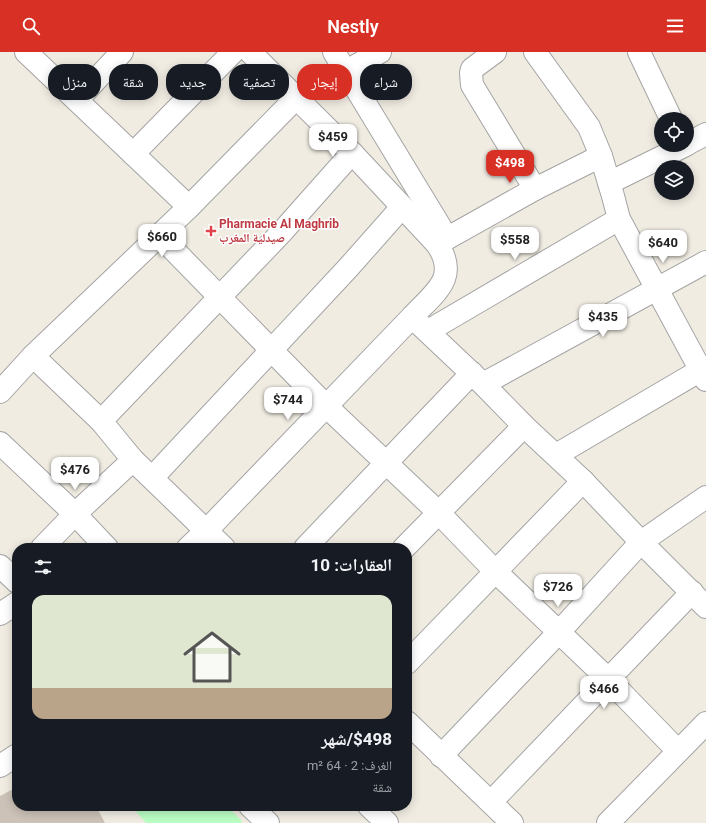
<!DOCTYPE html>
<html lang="ar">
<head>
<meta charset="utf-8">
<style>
	:root { --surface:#171b24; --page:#20242c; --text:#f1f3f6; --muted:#9ea1a6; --line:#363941; --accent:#d93025 }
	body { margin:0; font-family:Roboto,"Noto Naskh Arabic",sans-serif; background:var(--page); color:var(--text); direction:rtl; height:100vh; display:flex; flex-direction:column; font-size:15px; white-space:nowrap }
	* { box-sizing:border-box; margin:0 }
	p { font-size:13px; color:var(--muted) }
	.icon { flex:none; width:22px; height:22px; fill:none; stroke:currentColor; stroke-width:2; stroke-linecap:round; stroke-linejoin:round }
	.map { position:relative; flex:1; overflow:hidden; direction:ltr }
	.drawer { position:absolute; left:12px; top:491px; width:400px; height:268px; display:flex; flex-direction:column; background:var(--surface); border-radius:16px; box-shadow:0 2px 10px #0003; direction:rtl }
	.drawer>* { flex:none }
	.top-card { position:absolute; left:12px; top:12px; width:400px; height:36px; direction:rtl; display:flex; gap:8px }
	.fabs { position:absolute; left:654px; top:60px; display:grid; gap:8px }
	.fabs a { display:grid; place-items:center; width:40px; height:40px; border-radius:50%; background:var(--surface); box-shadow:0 2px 10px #0003; font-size:20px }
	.price { position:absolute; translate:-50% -34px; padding:0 9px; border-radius:8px; background:#fff; color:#222; font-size:13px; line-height:26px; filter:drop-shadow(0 1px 2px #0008) }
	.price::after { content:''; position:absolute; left:50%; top:24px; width:12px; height:9px; margin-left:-6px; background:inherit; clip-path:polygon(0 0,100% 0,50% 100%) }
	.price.active { background:var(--accent); color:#fff }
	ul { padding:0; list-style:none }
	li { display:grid; align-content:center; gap:8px; height:212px; padding:0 20px }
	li+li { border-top:1px solid var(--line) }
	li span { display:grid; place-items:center; height:124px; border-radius:12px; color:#555 }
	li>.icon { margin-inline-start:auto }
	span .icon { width:72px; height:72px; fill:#fffc; stroke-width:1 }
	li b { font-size:17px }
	h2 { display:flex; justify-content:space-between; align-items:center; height:48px; padding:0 20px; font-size:17px }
	.chip { padding:0 14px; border-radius:16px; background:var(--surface); box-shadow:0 2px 10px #0003; font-size:14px; line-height:36px }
	.chip.active { background:var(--accent); color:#fff }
	header { display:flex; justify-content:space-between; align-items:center; height:52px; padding:0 20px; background:var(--accent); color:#fff; font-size:18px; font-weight:600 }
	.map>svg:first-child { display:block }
</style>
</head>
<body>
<header><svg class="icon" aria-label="menu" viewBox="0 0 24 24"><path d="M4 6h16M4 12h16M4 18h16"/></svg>Nestly<svg class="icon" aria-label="search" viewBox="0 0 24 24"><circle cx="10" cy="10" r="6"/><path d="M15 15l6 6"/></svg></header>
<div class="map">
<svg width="706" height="771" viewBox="0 0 706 771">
	<rect width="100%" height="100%" fill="#f0ece2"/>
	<path fill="#bafec4" d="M131 754H227L242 769 241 771H146Z"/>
	<path fill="#ccc2b8" d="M17 735V754H96L105 771H0V744Z"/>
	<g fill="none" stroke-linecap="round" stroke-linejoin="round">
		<g stroke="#a4a4a4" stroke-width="24">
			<g id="minor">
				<path d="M26 0 189 155"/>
				<path d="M250 0 352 101 437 192C460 226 434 241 412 265L483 332 524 374 583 429 641 490 706 555"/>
				<path d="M334 0 447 186"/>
				<path d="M495 0 472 17 471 21 472 33 535 137"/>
				<path d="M535 0 589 75 601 104 613 144 619 167 706 328"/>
				<path d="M639 0 671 67"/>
				<path d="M345 20 380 0"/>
				<path d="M77 48 122 0"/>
				<path d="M687 92 706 82"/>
				<path d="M133 102 233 0"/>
				<path d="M609 131 686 93"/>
				<path d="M160 184 326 354 438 460 495 519 609 628 678 699"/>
				<path d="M437 192 535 137 601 104"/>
				<path d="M428 279 619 167"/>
				<path d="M33 304 101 369 133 408 224 496"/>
				<path d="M483 332 706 210"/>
				<path d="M0 340 33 304 189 155 296 46"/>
				<path d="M101 369 281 181 352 101"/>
				<path d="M0 391 75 462 107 496"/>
				<path d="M556 403 706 315"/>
				<path d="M152 426 348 216 402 155"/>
				<path d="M42 496 75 462 133 408"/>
				<path d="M188 496 206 479 412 265"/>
				<path d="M305 496 472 321"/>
				<path d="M404 496 524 374"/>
				<path d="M0 514 17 530"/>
				<path d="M0 562 17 551"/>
				<path d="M407 611 583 429"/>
				<path d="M407 670 512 771"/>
				<path d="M441 704 559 580 641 490 706 445"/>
				<path d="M0 714 17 703"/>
				<path d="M491 750 692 540"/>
				<path d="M250 754 268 771"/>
				<path d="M369 754 387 771"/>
				<path d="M608 771 706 671"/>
			</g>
		</g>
		<use href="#minor" stroke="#fff" stroke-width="22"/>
	</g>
	<path fill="#e0444e" stroke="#fff" stroke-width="1.5" d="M209 173h4v4h4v4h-4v4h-4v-4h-4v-4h4z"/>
	<g text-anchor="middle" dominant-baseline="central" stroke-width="3" stroke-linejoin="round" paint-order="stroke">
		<g font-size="12" font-weight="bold" fill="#be3a42" stroke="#fff" text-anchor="start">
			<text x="219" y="172">Pharmacie Al Maghrib<tspan x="219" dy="14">صيدلية المغرب</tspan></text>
		</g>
	</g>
</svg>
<div class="fabs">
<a><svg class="icon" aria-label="locate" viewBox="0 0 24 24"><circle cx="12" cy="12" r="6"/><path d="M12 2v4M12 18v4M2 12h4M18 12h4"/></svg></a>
<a><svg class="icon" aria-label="layers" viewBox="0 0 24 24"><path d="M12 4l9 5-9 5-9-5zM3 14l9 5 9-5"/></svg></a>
</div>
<b class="price" style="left:333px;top:106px">$459</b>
<b class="price active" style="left:510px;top:132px">$498</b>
<b class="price" style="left:162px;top:206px">$660</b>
<b class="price" style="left:515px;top:209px">$558</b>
<b class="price" style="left:663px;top:212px">$640</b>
<b class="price" style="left:603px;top:286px">$435</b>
<b class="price" style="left:288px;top:369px">$744</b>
<b class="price" style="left:75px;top:439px">$476</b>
<b class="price" style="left:558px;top:556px">$726</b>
<b class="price" style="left:604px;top:658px">$466</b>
<div class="top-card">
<a class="chip">شراء</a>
<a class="chip active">إيجار</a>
<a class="chip">تصفية</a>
<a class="chip">جديد</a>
<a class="chip">شقة</a>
<a class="chip">منزل</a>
</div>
<section class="drawer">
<h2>العقارات: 10<svg class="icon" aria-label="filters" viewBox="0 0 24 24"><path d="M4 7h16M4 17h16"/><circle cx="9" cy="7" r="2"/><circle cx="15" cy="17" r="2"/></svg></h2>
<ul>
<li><span style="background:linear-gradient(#dfe7d0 75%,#b9a48a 0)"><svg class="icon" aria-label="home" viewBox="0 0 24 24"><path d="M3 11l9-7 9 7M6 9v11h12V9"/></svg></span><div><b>$498/شهر</b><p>الغرف: 2 · 64 m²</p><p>شقة</p></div></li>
</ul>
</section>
</div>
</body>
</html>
